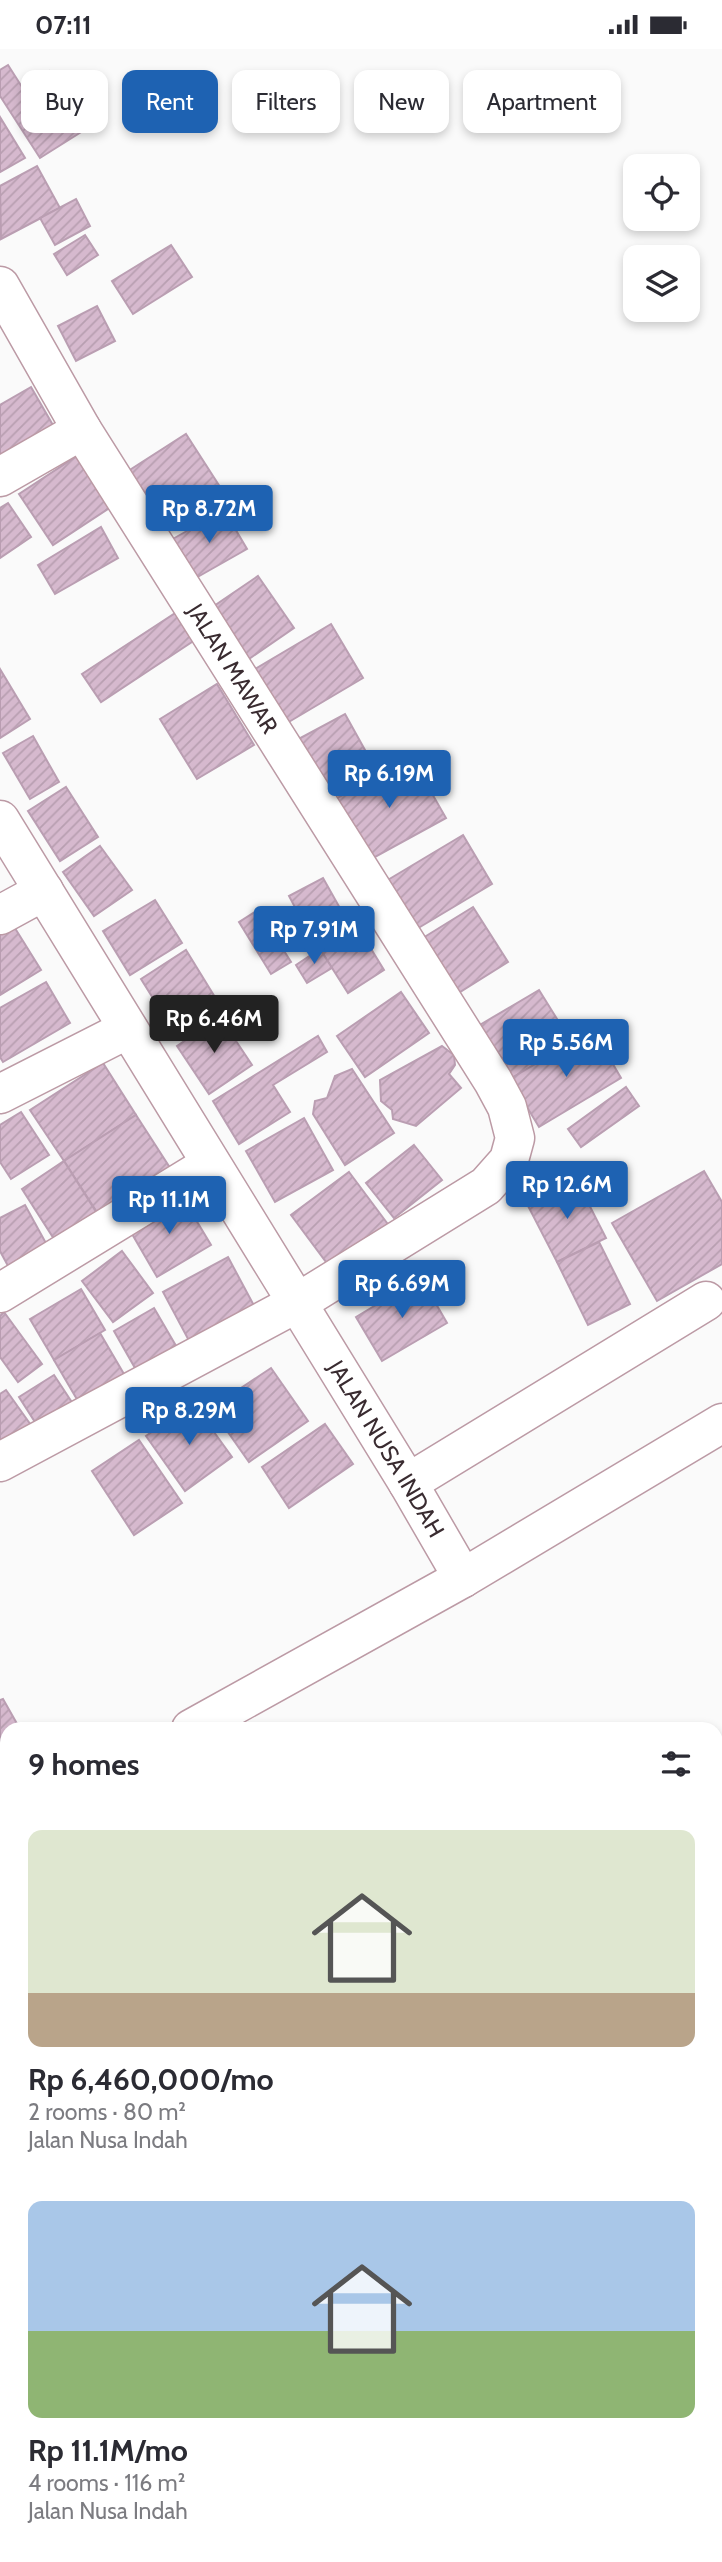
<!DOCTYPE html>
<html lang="en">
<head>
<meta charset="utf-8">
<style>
	:root { --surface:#fff; --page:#f2f2f3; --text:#2b2b33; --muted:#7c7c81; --accent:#1e62b2 }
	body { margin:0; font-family:Cabin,sans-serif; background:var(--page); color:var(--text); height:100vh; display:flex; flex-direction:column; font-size:26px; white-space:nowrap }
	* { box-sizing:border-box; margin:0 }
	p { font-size:23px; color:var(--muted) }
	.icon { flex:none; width:38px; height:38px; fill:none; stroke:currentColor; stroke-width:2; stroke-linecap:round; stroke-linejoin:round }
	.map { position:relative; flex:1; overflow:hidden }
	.panel { position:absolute; left:0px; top:1673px; width:723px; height:840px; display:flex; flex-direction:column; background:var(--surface); border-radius:21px 21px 0 0; box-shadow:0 4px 10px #0003 }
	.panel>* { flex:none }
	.hud { position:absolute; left:21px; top:21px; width:681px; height:63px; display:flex; gap:14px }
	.buttons { position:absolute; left:623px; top:105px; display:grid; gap:14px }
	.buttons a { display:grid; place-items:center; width:77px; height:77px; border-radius:14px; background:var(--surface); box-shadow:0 4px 10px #0003; font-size:35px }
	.price { position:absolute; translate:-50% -60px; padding:0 16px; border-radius:7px; background:var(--accent); color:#fff; font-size:23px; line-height:46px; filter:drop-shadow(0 2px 4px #0008) }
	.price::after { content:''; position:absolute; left:50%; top:42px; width:21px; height:16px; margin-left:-10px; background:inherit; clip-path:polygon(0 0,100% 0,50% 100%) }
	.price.active { background:#222; color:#fff }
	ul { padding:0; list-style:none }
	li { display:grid; align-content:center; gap:14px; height:371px; padding:0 28px }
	li span { display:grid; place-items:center; height:217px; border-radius:14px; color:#555 }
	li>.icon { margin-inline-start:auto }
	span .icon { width:126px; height:126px; fill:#fffc; stroke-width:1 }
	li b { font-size:30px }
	h2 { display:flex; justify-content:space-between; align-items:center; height:84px; padding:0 28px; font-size:30px }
	.chip { padding:0 24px; border-radius:14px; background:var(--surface); box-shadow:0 4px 10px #0003; font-size:24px; line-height:63px }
	.chip.active { background:var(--accent); color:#fff }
	.status { display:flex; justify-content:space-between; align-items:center; height:49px; padding:0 35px; background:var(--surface); direction:ltr }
	.status svg { height:19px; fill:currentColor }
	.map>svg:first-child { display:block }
</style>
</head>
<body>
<div class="status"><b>07:11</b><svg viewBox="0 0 49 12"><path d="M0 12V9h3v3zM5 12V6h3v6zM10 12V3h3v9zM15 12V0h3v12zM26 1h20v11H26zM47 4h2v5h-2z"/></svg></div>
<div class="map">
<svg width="722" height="2513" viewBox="0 0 722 2513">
	<defs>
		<pattern id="building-hatch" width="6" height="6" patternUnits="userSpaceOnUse" patternTransform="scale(1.75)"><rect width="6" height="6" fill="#d6b9ce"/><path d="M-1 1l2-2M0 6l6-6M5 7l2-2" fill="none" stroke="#b89fb1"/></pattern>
	</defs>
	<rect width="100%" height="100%" fill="#fafafa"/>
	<g fill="url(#building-hatch)" stroke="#ba9eb2" stroke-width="2">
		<path d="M8 16 22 38 49 22 86 80 40 109 0 47V21Z"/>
		<path d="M0 68 25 109 0 123Z"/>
		<path d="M37 117 60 159 1 190 0 137Z"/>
		<path d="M76 150 90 177 55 196 40 169Z"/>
		<path d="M85 186 98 206 67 226 54 205Z"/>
		<path d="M171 196 192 228 133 265 112 232Z"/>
		<path d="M97 257 115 292 76 312 58 277Z"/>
		<path d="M31 338 54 378 0 409V356Z"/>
		<path d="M186 385 222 441 161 480 125 424Z"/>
		<path d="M77 407 111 458 53 496 19 445Z"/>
		<path d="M8 454 31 488 0 509V459Z"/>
		<path d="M224 461 247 500 194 530 171 491Z"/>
		<path d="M101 478 118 509 55 545 38 516Z"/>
		<path d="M258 527 294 579 246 612 211 559Z"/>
		<path d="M180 561 198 589 101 653 82 625Z"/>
		<path d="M331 575 363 629 282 677 250 623Z"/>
		<path d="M0 620 30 670 0 689Z"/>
		<path d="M217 635 254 696 197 730 160 670Z"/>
		<path d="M345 665 375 719 323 748 293 693Z"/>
		<path d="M33 687 59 733 30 750 3 704Z"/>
		<path d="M411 708 446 769 366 813 332 752Z"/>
		<path d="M66 738 98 788 60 812 28 762Z"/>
		<path d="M463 786 492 835 410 884 381 835Z"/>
		<path d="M100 797 132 841 94 867 63 823Z"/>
		<path d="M323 829 345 868 310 887 289 847Z"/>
		<path d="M155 851 182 894 130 926 103 882Z"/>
		<path d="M473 858 508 913 452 948 418 892Z"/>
		<path d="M258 861 291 913 271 925 239 873Z"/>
		<path d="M13 876 41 921 0 946V883Z"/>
		<path d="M357 877 384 921 348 944 320 900Z"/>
		<path d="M320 900 332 919 307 934 296 916Z"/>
		<path d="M186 901 221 958 176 986 141 930Z"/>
		<path d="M46 933 70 974 3 1013 0 1008V959Z"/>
		<path d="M539 941 572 994 510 1030 478 977Z"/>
		<path d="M401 943 429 984 365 1028 337 987Z"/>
		<path d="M220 968 252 1016 209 1045 177 997Z"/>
		<path d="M593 981 621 1029 539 1078 510 1030Z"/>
		<path d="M318 987 327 1003 273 1036 290 1063 239 1095 213 1052Z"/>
		<path d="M442 997 454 1006 455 1016 449 1025 461 1039 416 1077 393 1070 392 1061 381 1052 380 1031Z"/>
		<path d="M103 1014 136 1066 64 1112 30 1061Z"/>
		<path d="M352 1020 394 1084 345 1116 313 1065 315 1052 327 1049 335 1027Z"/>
		<path d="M626 1038 639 1057 581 1098 568 1080Z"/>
		<path d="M21 1063 49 1106 11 1130 0 1113V1076Z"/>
		<path d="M136 1066 174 1125 102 1171 64 1112Z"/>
		<path d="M304 1069 333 1121 275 1153 246 1102Z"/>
		<path d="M414 1096 442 1131 394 1169 366 1134Z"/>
		<path d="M64 1112 98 1166 56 1193 22 1140Z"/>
		<path d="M704 1122 722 1153V1215L657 1252 612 1174Z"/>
		<path d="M349 1123 390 1178 332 1221 291 1166Z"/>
		<path d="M576 1130 606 1189 557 1213 527 1155Z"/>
		<path d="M181 1146 211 1196 157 1228 128 1178Z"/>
		<path d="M25 1156 47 1196 8 1217 0 1202V1169Z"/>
		<path d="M599 1193 630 1255 588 1276 557 1213Z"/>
		<path d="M122 1202 153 1244 113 1273 82 1232Z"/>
		<path d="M228 1208 260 1268 195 1303 163 1243Z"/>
		<path d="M421 1229 447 1274 382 1312 356 1268Z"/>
		<path d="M81 1240 105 1281 54 1311 30 1270Z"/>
		<path d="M154 1259 179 1302 139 1326 114 1282Z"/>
		<path d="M4 1263 42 1315 18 1333 0 1308V1267Z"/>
		<path d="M100 1284 128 1332 82 1359 54 1311Z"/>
		<path d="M271 1319 308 1372 249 1413 211 1359Z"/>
		<path d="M54 1326 77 1361 42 1384 19 1348Z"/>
		<path d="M6 1341 33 1379 0 1401V1345Z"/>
		<path d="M193 1354 232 1408 185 1442 146 1387Z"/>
		<path d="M325 1375 353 1415 289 1459 262 1418Z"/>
		<path d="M139 1391 182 1454 134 1486 92 1422Z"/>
		<path d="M3 1650 20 1680H7V1714L0 1718V1651Z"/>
	</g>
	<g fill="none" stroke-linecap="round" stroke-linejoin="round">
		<g stroke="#bc9aa5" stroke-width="41">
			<g id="minor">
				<path id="s1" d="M0 237 82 381 493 1032 507 1058 515 1089 509 1111 486 1137 297 1254 0 1413"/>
				<path d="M0 428 82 381"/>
				<path id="s2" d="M0 771 408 1434 463 1529"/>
				<path d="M0 866 44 842"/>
				<path d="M0 1045 128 980"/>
				<path d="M0 1244 211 1115"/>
				<path d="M408 1434 706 1252"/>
				<path d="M191 1680 463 1529 722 1374"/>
				<path d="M0 1786 7 1782"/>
			</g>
		</g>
		<use href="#minor" stroke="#fff" stroke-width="38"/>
	</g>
	<circle fill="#b58b80" cx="207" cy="1159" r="10"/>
	<g text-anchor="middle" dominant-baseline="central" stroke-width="7" stroke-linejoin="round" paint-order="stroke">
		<g font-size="23" fill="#392b30" stroke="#fff">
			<text stroke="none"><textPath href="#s1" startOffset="448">JALAN MAWAR</textPath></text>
			<text stroke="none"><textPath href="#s2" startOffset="738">JALAN NUSA INDAH</textPath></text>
		</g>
	</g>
</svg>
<div class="buttons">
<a><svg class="icon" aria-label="locate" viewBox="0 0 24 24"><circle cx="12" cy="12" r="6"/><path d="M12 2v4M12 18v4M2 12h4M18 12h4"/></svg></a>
<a><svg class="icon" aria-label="layers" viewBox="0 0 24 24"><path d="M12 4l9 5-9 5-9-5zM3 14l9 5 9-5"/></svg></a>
</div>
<b class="price" style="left:209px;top:496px">Rp 8.72M</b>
<b class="price" style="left:389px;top:761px">Rp 6.19M</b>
<b class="price" style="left:314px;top:917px">Rp 7.91M</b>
<b class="price active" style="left:214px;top:1006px">Rp 6.46M</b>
<b class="price" style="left:566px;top:1030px">Rp 5.56M</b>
<b class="price" style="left:567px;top:1172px">Rp 12.6M</b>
<b class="price" style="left:169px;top:1187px">Rp 11.1M</b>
<b class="price" style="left:402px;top:1271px">Rp 6.69M</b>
<b class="price" style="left:189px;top:1398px">Rp 8.29M</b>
<div class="hud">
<a class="chip">Buy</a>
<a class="chip active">Rent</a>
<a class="chip">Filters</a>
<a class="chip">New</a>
<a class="chip">Apartment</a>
</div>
<section class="panel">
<h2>9 homes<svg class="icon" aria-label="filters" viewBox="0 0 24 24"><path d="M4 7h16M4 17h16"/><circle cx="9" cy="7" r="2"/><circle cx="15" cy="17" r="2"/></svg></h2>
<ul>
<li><span style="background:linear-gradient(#dfe7d0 75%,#b9a48a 0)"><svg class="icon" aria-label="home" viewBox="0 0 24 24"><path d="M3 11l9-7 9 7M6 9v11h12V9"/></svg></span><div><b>Rp 6,460,000/mo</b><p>2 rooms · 80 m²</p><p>Jalan Nusa Indah</p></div></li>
<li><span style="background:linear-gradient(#a9c7e8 60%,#8fb573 0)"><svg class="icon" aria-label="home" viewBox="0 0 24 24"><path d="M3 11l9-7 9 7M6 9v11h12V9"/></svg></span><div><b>Rp 11.1M/mo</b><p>4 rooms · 116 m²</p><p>Jalan Nusa Indah</p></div></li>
</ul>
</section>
</div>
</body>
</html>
